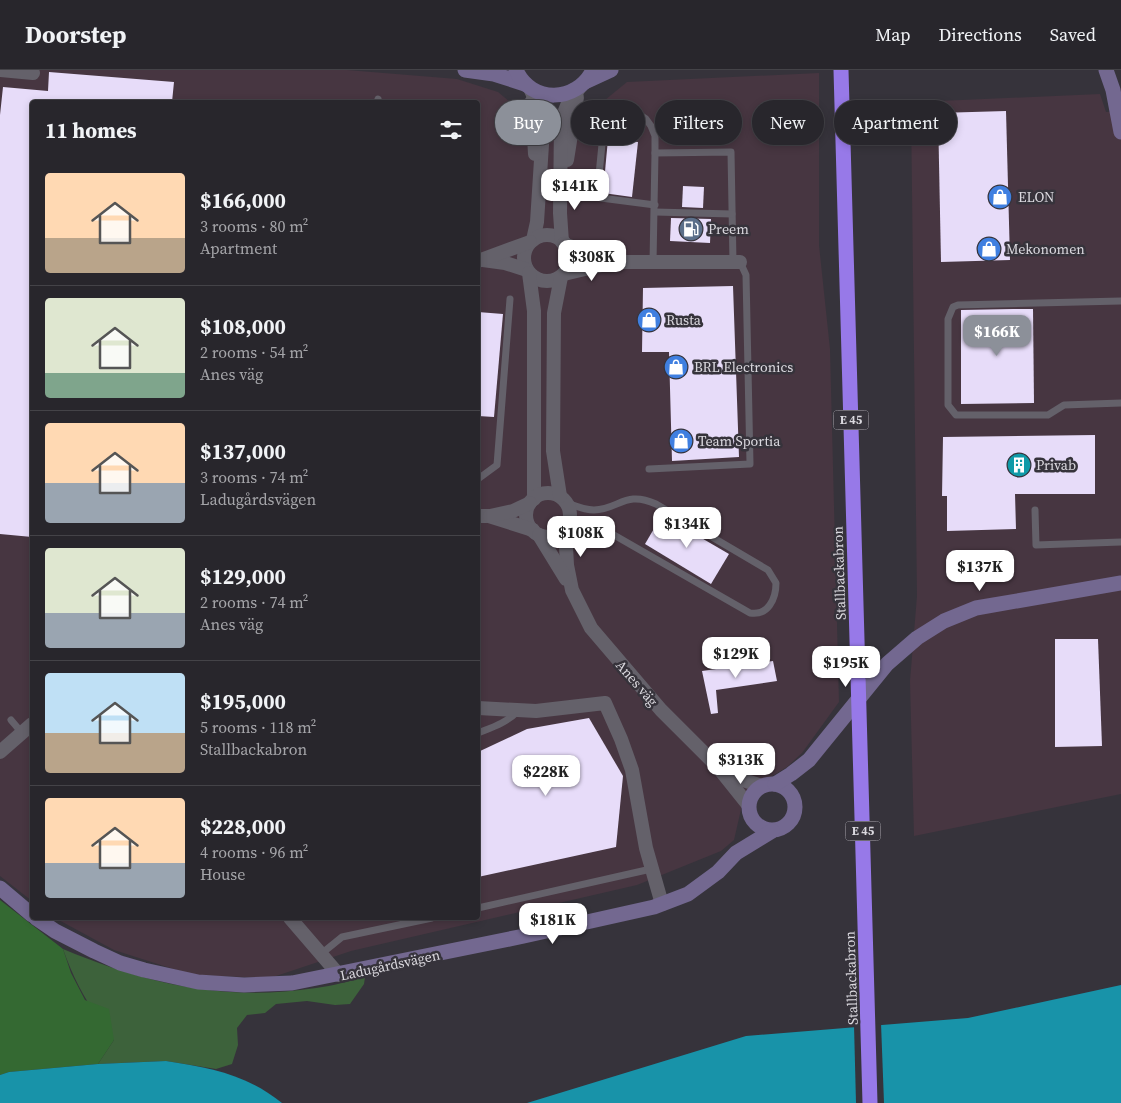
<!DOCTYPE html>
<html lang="en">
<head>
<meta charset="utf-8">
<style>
	:root { --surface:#28262c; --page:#343238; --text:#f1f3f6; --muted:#a5a5a9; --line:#444348; --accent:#8c9099 }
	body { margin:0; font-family:"Source Serif 4",serif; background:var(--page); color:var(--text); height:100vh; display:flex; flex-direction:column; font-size:19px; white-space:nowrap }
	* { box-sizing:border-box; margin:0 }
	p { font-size:16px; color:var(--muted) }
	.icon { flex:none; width:28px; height:28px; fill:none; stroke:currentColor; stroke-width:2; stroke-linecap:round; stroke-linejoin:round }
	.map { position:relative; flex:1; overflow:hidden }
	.sheet { position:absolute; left:30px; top:30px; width:450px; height:820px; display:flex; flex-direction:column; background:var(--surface); border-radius:5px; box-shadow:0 2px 8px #0003,0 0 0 1px var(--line) }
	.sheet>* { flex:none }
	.banner { position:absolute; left:495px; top:30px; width:475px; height:45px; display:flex; gap:10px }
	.price { position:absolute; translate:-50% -42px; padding:0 11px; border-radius:10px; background:#fff; color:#222; font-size:16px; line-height:32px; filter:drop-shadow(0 1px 2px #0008) }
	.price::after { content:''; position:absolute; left:50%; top:30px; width:15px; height:11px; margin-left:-8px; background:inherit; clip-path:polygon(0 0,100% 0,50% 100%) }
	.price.current { background:var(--accent); color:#fff }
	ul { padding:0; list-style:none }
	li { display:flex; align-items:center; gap:15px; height:125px; padding:0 15px }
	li+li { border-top:1px solid var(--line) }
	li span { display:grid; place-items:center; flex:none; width:140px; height:100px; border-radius:5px; color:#555 }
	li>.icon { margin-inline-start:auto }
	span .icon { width:60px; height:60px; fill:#fffc; stroke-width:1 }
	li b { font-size:21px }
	h2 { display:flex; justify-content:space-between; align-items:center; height:60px; padding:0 15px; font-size:21px }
	.pill { padding:0 18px; border-radius:22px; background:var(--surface); box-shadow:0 2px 8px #0003,0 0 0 1px var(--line); font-size:18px; line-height:45px }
	.pill.current { background:var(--accent); color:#fff }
	header { display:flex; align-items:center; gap:30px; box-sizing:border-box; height:70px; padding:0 25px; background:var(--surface); border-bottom:1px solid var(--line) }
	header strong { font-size:24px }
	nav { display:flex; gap:28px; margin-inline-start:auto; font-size:18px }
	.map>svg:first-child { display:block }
</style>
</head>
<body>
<header>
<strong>Doorstep</strong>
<nav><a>Map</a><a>Directions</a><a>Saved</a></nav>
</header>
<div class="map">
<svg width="1121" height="1033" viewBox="0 0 1121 1033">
	<rect width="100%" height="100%" fill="#36333b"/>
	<g fill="#473641">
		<path d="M0 0H347L457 9 498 22 522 42 583 48 627 12 819 3V175L830 279 839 632 802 683 787 697 745 722 734 770 721 781 637 815 351 881 270 908 192 905 114 880 55 848H478V32H32V831L0 806Z"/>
		<path d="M1100 24 1106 42 1121 41V724L914 766 910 611 917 526 911 40 939 31Z"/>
	</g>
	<path fill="#3d623b" d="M63 879C147 914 225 932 316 918 333 916 349 911 365 907L364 914 350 934 335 935 307 931 276 934 265 943 247 945 237 958 238 975 232 994 216 999 166 991 98 994 114 970C91 939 76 916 63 879Z"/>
	<path fill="#346932" d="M0 830 63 879 71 903 85 930 109 939 114 970 98 994 9 1002 0 1005Z"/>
	<g fill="#1893a9">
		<path d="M1121 915V1033H527L746 966 968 948Z"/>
		<path d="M166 991C210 998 246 1004 282 1033H0V1005L9 1002 98 994Z"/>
	</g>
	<path fill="#36333b" d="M881 953 884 1033H856L854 955Z"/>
	<g fill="#e7dcf9">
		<path d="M49 2 174 12 172 32H32V467L0 464V45L3 17 48 21Z"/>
		<path d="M1006 41 1010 190 941 192 938 43Z"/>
		<path d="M608 69 638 72 632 127 603 123Z"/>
		<path d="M683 116 704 117 703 138 682 137Z"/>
		<path d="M671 148 711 149 710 173 670 171Z"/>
		<path d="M733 216 739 387 672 391 669 282H642L643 218Z"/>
		<path d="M1013 239H1033L1034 333 961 334V240Z"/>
		<path d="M478 242 503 244 494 347 478 346Z"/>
		<path d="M1095 365V424H1015L1016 459 947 461V426H942L943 367Z"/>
		<path d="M662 445 729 484 711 514 645 474Z"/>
		<path d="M1055 569H1098L1102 676 1055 677Z"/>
		<path d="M773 591 777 611 716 620 718 643 711 644 702 601Z"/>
		<path d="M589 648 623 706 616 777 478 807V682L527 659Z"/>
	</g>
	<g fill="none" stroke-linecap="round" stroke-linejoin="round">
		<g stroke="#64616a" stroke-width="7">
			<path d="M377 32 378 29"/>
			<path d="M655 83 731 82 733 192"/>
			<path d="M655 142 732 144"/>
			<path d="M653 193 655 83V66L651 56 646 49 640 45 619 46 613 49 606 55 603 64 597 125 601 128 655 135"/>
			<path d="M1121 231 958 235 953 237 948 249V335L956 345H1048L1064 335 1121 333"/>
			<path d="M649 399 750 394 746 205 740 192"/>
			<path d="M478 409 497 395 510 229"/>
			<path d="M567 433C575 436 585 440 594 440 620 439 625 420 656 434L768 500 776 513C776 529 768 546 750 543L593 453 570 451"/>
			<path d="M1035 440 1036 475 1121 472"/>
			<path d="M11 650 22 663"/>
			<path d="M478 663C493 657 506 653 518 641"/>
			<path d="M478 838 651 799"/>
			<path d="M321 884 342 867 432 848"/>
		</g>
		<g stroke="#64616a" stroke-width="14">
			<path d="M0 0 33 3"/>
			<path d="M530 18 540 40 543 59 537 152 533 170"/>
			<path d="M532 31 535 84"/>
			<path d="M567 90 577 27"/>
			<circle cx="547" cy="188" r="23"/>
			<path d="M562 172 560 143 561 51 568 33 580 17"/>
			<path d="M564 174 613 192"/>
			<path d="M483 190 505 193 527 200"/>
			<path d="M478 191 530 172"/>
			<path d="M529 203 534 241V429"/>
			<path d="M564 204 614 192H740"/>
			<circle cx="548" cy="445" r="22"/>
			<path d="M560 426 553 381 554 243 561 207"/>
			<path d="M478 446H489L533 460"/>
			<path d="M490 446 513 441 530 433"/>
			<path d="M565 459 567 495 572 520 591 558 661 640 717 696 749 736"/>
			<path d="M539 465 566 509"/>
			<path d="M478 638 536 641 605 633 621 669 632 700 646 778 662 834"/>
			<path d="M0 682 32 654"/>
			<path d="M726 701 740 709 762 716"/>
			<path d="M290 848 339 905"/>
		</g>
		<g stroke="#736890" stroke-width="15">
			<path d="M465 0 494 4 525 14"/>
			<path d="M516 0C531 34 577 33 593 0"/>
			<path d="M1106 0 1113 20 1121 62"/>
			<path d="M585 12 611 0"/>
			<circle cx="772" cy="737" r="23"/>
			<path d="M775 714 791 704 809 690 887 594 917 568 944 551 976 538 1121 513"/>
			<path d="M0 818 32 845"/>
			<path d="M36 848 55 861 94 881 120 893 144 900 198 912 244 915 292 913 524 866 654 837 688 824 718 802 736 783 772 761"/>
		</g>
		<path stroke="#9779e8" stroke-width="15" d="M841 0 870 1033"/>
	</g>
	<defs>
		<g id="shop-disc" transform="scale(1.25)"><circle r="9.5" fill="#3f7fe0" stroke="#36333b"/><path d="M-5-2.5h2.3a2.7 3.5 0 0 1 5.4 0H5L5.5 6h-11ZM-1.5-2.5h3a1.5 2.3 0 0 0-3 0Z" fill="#fff"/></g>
		<g id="fuel-disc" transform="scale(1.25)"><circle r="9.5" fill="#5c6f8a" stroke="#36333b"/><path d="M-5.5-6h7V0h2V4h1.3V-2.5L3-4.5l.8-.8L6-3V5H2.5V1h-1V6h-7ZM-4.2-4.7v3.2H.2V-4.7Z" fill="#fff"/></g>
		<g id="building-disc" transform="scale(1.25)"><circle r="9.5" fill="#0f9aa8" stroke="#36333b"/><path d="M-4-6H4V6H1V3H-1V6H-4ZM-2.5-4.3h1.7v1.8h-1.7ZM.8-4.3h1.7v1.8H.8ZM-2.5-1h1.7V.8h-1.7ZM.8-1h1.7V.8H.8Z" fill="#fff"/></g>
	</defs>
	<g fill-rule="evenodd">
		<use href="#shop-disc" x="1000" y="127"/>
		<use href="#fuel-disc" x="691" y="159"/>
		<use href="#shop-disc" x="989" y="179"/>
		<use href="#shop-disc" x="649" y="250"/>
		<use href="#shop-disc" x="676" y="297"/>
		<use href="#shop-disc" x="681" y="371"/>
		<use href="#building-disc" x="1019" y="395"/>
	</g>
	<g text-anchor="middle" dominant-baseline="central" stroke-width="5" stroke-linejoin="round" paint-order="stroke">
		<g fill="#36333b" stroke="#aaa7ae" stroke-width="1">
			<rect x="833.5" y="340.5" width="35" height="19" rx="4"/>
			<rect x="845.5" y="751.5" width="35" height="19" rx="4"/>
		</g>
		<g font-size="12" font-weight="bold" fill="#dbd9df">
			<text x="851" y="350">E 45</text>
			<text x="863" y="761">E 45</text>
		</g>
		<g font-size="14" fill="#dbd9df" stroke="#36333b" text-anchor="start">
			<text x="1018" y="127">ELON</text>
			<text x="708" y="159">Preem</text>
			<text x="1006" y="179">Mekonomen</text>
			<text x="666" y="250">Rusta</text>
			<text x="694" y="297">BRL Electronics</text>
			<text x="698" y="371">Team Sportia</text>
			<text x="1036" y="395">Privab</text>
		</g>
		<g font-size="14" fill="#dbd9df" stroke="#36333b">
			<text transform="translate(839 503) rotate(-92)">Stallbackabron</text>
			<text transform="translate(637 613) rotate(49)">Anes väg</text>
			<text transform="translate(390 895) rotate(-12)">Ladugårdsvägen</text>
			<text transform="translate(851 908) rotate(-92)">Stallbackabron</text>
		</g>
	</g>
</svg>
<b class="price" style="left:575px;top:141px">$141K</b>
<b class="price" style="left:592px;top:212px">$308K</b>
<b class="price current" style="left:997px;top:287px">$166K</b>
<b class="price" style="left:687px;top:479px">$134K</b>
<b class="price" style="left:581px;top:488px">$108K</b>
<b class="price" style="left:980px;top:522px">$137K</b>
<b class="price" style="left:736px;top:609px">$129K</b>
<b class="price" style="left:846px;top:618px">$195K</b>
<b class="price" style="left:741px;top:715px">$313K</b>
<b class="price" style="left:546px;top:727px">$228K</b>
<b class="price" style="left:553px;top:875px">$181K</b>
<div class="banner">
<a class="pill current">Buy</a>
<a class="pill">Rent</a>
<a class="pill">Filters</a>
<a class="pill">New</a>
<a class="pill">Apartment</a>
</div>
<section class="sheet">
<h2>11 homes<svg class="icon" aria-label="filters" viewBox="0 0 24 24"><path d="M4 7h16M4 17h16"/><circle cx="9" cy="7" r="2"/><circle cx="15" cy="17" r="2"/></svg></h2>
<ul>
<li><span style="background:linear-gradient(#ffd9b3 65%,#b9a48a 0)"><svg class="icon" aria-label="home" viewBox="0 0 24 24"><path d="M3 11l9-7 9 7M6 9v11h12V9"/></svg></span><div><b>$166,000</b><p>3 rooms · 80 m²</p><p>Apartment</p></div></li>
<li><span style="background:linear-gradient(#dfe7d0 75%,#7fa58c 0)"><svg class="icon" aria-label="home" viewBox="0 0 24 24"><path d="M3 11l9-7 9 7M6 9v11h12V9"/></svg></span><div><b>$108,000</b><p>2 rooms · 54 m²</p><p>Anes väg</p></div></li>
<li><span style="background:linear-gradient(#ffd9b3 60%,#9aa5b1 0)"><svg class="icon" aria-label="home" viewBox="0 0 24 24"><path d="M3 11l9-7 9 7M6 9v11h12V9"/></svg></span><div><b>$137,000</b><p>3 rooms · 74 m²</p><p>Ladugårdsvägen</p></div></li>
<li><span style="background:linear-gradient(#dfe7d0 65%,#9aa5b1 0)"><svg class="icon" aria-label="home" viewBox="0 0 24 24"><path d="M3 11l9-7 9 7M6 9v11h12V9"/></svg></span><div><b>$129,000</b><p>2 rooms · 74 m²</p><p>Anes väg</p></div></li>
<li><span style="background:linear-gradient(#bfe0f5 60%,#b9a48a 0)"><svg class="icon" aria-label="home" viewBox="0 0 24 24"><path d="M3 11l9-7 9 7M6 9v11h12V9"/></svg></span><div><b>$195,000</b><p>5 rooms · 118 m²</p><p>Stallbackabron</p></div></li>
<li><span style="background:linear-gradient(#ffd9b3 65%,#9aa5b1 0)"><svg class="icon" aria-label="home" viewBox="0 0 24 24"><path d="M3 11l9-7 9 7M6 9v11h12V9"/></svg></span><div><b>$228,000</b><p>4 rooms · 96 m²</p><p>House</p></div></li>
</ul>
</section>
</div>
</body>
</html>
